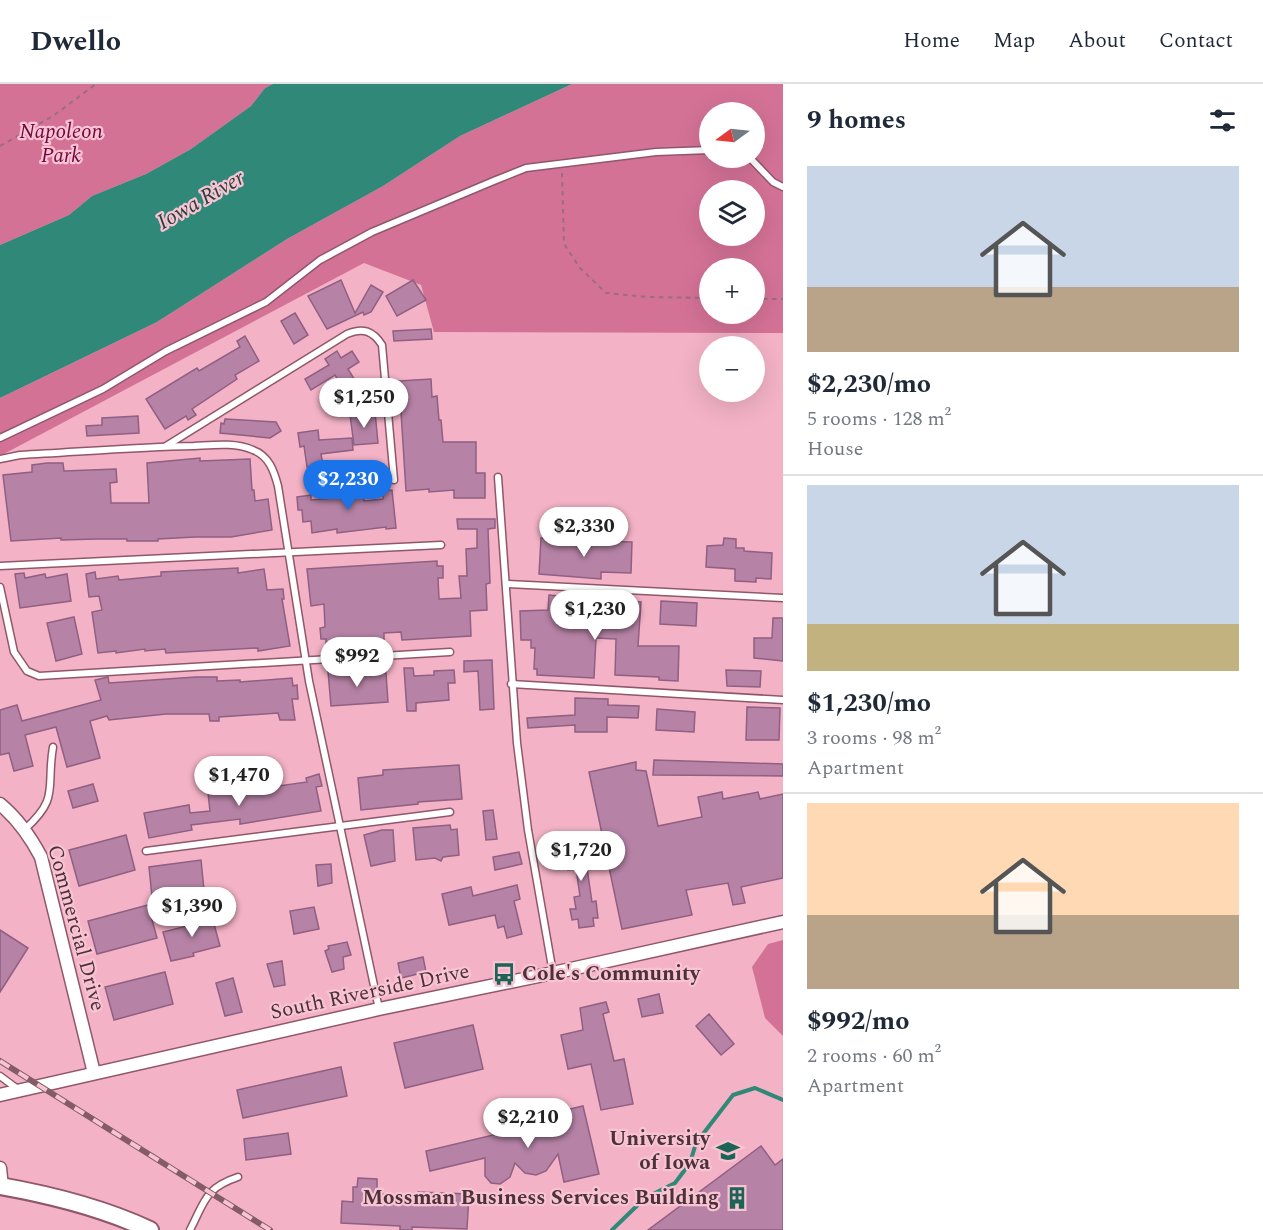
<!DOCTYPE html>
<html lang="en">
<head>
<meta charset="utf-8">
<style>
	:root { --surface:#fff; --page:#f2f2f3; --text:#1f2937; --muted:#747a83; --line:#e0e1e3; --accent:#1a73e8 }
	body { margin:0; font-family:Spectral,serif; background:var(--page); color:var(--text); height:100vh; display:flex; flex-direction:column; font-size:22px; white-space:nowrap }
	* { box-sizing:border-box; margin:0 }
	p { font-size:20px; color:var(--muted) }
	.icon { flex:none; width:33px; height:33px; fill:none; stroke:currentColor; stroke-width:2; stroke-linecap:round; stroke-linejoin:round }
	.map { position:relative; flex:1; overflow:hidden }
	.drawer { display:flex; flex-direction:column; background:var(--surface); width:480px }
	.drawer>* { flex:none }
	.needle { width:39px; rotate:255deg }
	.controls { position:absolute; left:699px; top:18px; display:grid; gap:12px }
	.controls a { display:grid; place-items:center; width:66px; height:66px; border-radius:50%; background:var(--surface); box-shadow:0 6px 24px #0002; font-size:30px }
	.price { position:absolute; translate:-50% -51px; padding:0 14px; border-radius:21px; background:#fff; color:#222; font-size:20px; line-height:39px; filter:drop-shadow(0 2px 3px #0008) }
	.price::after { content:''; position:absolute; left:50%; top:36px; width:18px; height:14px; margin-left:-9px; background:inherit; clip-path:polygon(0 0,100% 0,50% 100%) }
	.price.current { background:var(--accent); color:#fff }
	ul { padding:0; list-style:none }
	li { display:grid; align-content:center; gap:12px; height:318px; padding:0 24px }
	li+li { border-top:2px solid var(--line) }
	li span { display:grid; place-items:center; height:186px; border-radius:0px; color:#555 }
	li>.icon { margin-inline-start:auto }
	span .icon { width:108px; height:108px; fill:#fffc; stroke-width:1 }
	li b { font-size:26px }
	h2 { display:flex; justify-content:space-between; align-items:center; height:72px; padding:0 24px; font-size:26px }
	header { display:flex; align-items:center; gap:36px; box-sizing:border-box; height:84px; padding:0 30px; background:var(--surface); border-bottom:2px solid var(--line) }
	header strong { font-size:28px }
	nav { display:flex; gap:33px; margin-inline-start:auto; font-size:21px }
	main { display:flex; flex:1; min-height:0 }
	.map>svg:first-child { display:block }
</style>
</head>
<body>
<header>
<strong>Dwello</strong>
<nav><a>Home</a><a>Map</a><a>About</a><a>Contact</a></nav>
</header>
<main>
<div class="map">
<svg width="783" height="1146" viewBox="0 0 783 1146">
	<rect width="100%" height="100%" fill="#f3b2c6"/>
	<g fill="#d47295" fill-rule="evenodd">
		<path d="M0 0H273L265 4 251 22 191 65 146 90 92 112 69 131 0 161Z"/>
		<path d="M572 0H783V249L434 248 421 201 364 179 0 372V314L157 238 287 155 383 102 460 52ZM710 28H754V74H710ZM710 106H754V152H710ZM710 184H754V230H710Z"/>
		<path d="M783 856V952L765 934 752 883 768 860Z"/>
	</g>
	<path fill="#308878" d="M273 0H572L460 52 383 102 287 155 157 238 0 314V161L69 131 92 112 146 90 191 65 251 22 265 4Z"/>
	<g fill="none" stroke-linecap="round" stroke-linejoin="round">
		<path stroke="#308878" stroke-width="4" d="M612 1146 645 1114 675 1099 690 1079 696 1059 733 1011 755 1004 783 1016"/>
	</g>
	<g fill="#b683a6" stroke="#905f81" stroke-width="1.5">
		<path d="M341 196 355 229 371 201 383 208 371 228 364 231 363 228 327 245 308 212Z"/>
		<path d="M413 196 426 216 397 232 386 212Z"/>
		<path d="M295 229 308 251 294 260 281 237Z"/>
		<path d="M431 245 432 255 394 257 393 247Z"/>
		<path d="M245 252 259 277 235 291 237 295 192 325 196 331 188 336 186 332 165 345 146 315 197 284 199 287 240 263 237 257Z"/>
		<path d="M337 267 341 274 352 267 359 278 348 285 359 303 368 298 376 310 350 326 348 312 335 291 311 306 305 295 329 281 325 275Z"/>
		<path d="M431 295 432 313 437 312 439 336H441L443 358H476V389H485V414H454V406L429 408V405L406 407 399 297Z"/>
		<path d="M375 328 378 359 354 361 350 331Z"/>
		<path d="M138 332 139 349 87 352 86 342 102 341V334Z"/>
		<path d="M225 335 276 338 281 347 270 354 220 349 221 339 224 340Z"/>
		<path d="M318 346 319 356 352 354 353 366 321 370 323 381 307 383 304 362 300 363 298 349Z"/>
		<path d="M200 374V377L250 375 252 406H254L255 417 268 415 272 446 231 453H195L158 455V457H127V455H97L61 456V454L11 457 3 391 32 388V381L47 379H63L64 387 116 385 117 398 110 399 111 419H149L147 379Z"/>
		<path d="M355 389 357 408H363L364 417 383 415V407L392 406 396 444 386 445V443L337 449V445L312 449 311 437 303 438 302 426H298L297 413 311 411V416L333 414 332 406 347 405 346 390Z"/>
		<path d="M457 435H495V444L488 445 490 499 486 500 487 526 470 527 471 552 402 556 401 548 384 549V556L326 559V555H321L320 544 325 543 324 520 311 522 307 485 437 477V482H443V494H438L439 515 461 514 459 492H467L466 465 477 464V445H458Z"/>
		<path d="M541 454 594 458V457L632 458 631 489 601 488V495L539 490Z"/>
		<path d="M724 454 736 455V464H744V467L772 469 771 495 756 494V498L735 497V485L706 483 707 462 723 461Z"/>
		<path d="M238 484V489L264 485 267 506 283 505 284 515H282L290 562 258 567V564L166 569 165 565 145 567V565L116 569V567L98 569 92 528 102 526 99 512 89 513 86 490 95 488 96 495 118 492 119 496 161 492V488Z"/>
		<path d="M24 489 25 494 45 490 46 494 67 490 71 517 20 524 15 490Z"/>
		<path d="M549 511 558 512 556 538 576 540 577 515 641 518 638 562H679L678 597 659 596V593L615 591 616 555 596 554 594 594 537 591V585H534L535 564H531V556H521L520 527 548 526Z"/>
		<path d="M661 517 697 519 696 542 660 540Z"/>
		<path d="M74 533 82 570 56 577 47 539Z"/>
		<path d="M773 534H783V577L754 574V554H772Z"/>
		<path d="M492 576 494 625 480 626 478 587 464 588V577Z"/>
		<path d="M404 584H413L414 592 434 591V587L454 586 455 599H448L449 616 416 619V627H407Z"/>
		<path d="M359 585V591L386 589 388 618 331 622 328 587Z"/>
		<path d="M726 586 761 587 760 603 727 602Z"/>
		<path d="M108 593 109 599 196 593H217V597L240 596V598L292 594 293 602 297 601 298 615H292L295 636H280L278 629 219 633V637H210L209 630H166L109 636 107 632 90 637 100 674 67 683 56 643 25 651 33 682 14 687 9 669 0 671V626L17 621 22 637 101 616 95 596Z"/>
		<path d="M575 614 608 615V621L639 622 638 634 607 633V648H575V641L528 644 527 634 575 631Z"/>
		<path d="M747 623 780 624 779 656H746Z"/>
		<path d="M657 625 695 628 694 648 656 646Z"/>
		<path d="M654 676 783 680V692L653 691Z"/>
		<path d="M636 678V686L646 687 658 742 702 733 698 713 722 708 723 715 758 708 760 715 783 710V794L741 803 745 819 733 821 728 799 686 806 692 831 622 845 589 688Z"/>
		<path d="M459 681 462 715 418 718V720L361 726 358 694 383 691V686Z"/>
		<path d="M319 690 322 702 316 703 321 727 240 740V735L191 741 192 746 149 754 144 729 189 721 190 729 210 727 207 700 217 699V706L243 703 244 707 307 698 306 694Z"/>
		<path d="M93 700 98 717 73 724 68 707Z"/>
		<path d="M493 726 497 755 486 756 483 727Z"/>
		<path d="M450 741 451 746 457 745 459 771 443 773 441 777 435 774 416 776 413 744Z"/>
		<path d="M382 746H393L395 777 371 782 364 751Z"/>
		<path d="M582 750 592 818 596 817 598 834H593L594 842 579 844 578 835 572 836 570 825H576L574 813 580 812 576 785 568 786 564 753Z"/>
		<path d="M126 751 135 786 79 802 69 766Z"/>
		<path d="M519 768 522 780 495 786 493 773Z"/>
		<path d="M201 776 204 806 152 813 149 783Z"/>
		<path d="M331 780 332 799 318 802 316 781Z"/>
		<path d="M517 801 520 815 514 817 522 850 507 854 504 842 498 844 495 831 449 841 442 810 471 803 473 812Z"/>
		<path d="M148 821 157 854 97 870 88 837Z"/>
		<path d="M209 822 220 862 193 869 194 872 171 877 163 848 203 838 199 825Z"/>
		<path d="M314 823 319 845 294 850 290 827Z"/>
		<path d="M0 846 28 864 0 908Z"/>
		<path d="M347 858 351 871 343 873 344 885 332 888 325 867 329 865 328 862Z"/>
		<path d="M423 873 426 888 401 894 398 879Z"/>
		<path d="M282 877 285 901 274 903 267 880Z"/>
		<path d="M165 888 173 920 114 936 105 903Z"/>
		<path d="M233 894 242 928 225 932 216 899Z"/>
		<path d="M659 910 663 929 642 933 638 915Z"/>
		<path d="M606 918 609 928 603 930 614 977 624 975 633 1020 601 1026 591 980 568 985 561 951 583 946 580 924Z"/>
		<path d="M709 930 734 960 721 971 696 942Z"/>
		<path d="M473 941 483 985 405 1004 394 959Z"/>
		<path d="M341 983 347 1012 243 1034 237 1006Z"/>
		<path d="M583 1022 599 1090 564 1098 558 1070 546 1087 536 1091 525 1089 515 1079 510 1093 500 1100 491 1099 485 1092V1074L430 1087 426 1067 523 1044V1032L528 1029 531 1030 554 1052 549 1030Z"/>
		<path d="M288 1049 291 1070 246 1076 244 1055Z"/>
		<path d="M761 1062 775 1081 783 1075V1146H648Z"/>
		<path d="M358 1094 377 1095V1105L391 1117 418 1116V1108L469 1110 467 1145 412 1143V1146H400V1142L341 1139 342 1117 353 1118V1103H357Z"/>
	</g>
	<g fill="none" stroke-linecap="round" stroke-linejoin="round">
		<g stroke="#90576a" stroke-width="9">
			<g id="lane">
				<path d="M750 74 773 98 783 103"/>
				<path d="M0 354 103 305 166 267 266 218 320 176 372 148 496 96 526 84 656 68 710 66"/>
				<path d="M166 362 347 250C363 243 373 247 382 261L394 396"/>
				<path d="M0 375 20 371C78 368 136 363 194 362 213 361 235 358 253 366 269 372 274 387 278 402L309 597 379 925"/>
				<path d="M498 393 517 659 528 746 553 889"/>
				<path d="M0 482 441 461"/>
				<path d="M506 500 783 514"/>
				<path d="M0 503 14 568 27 587 39 592 450 568"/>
				<path d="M511 600 783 616"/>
				<path d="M25 745C60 714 46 704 53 663"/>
				<path d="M146 767 450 728"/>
				<path d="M0 992 19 1006"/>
				<path d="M190 1146C205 1117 205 1104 238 1093"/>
			</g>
		</g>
		<g stroke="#90576a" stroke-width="15">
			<g id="street">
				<path d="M0 720C18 735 30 752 41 773L94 989"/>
				<path d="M0 1011 379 925 553 889 783 838"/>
				<path d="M0 1084 2 1103"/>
			</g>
		</g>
		<g stroke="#90576a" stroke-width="20">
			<path id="secondary" d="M0 1102C51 1111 103 1124 150 1146"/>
		</g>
		<g stroke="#9a6e7b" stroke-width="2" stroke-dasharray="4.5 4.5" stroke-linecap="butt">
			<path d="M0 62 53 32 96 0"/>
			<path d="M562 89 564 160 580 184 606 209 647 213 710 214"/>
			<path d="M754 215H783"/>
		</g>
		<use href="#lane" stroke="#fff" stroke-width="6"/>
		<use href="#street" stroke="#fff" stroke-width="12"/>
		<use href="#secondary" stroke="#fff" stroke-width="16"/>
		<g stroke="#835c68" stroke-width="6">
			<path id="rail" d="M0 977 270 1146"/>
		</g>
		<use href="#rail" stroke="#f8c3d3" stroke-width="4" stroke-dasharray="11" stroke-linecap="butt"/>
	</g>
	<defs>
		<g id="bus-bare" transform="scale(1.8)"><path d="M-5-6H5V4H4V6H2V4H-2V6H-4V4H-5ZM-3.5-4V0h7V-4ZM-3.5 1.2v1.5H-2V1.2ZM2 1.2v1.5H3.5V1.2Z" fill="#1d6457" stroke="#f8c3d3" stroke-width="2.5" paint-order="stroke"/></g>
		<g id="university-bare" transform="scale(1.8)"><path d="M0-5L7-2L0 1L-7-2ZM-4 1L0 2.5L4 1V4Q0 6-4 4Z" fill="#1d6457" stroke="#f8c3d3" stroke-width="2.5" paint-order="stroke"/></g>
		<g id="building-bare" transform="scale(1.8)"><path d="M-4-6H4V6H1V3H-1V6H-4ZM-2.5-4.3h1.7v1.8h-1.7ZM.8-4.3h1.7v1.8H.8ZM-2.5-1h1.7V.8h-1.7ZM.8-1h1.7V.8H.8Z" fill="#1d6457" stroke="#f8c3d3" stroke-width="2.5" paint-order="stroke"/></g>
	</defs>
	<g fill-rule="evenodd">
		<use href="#bus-bare" x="504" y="890"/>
		<use href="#university-bare" x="728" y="1067"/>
		<use href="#building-bare" x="737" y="1114"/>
	</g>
	<g text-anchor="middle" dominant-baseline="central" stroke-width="4.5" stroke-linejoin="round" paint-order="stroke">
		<g font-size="21" font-style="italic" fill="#70063c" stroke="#f8c3d3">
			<text x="61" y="48">Napoleon<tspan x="61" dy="24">Park</tspan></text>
		</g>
		<g font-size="21" fill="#4b3139" stroke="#f8c3d3">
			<text transform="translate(76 844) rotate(75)">Commercial Drive</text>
			<text transform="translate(370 908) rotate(-12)">South Riverside Drive</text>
		</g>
		<g font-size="21" font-weight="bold" fill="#4b3139" stroke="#f8c3d3" text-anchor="end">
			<text x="522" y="890" text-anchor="start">Cole's Community</text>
			<text x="710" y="1055">University<tspan x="710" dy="24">of Iowa</tspan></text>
			<text x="719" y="1114">Mossman Business Services Building</text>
		</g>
		<g font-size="22" font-style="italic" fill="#27433c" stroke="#f8c3d3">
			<text transform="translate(201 116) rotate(-30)">Iowa River</text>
		</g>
	</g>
</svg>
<div class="controls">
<a><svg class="needle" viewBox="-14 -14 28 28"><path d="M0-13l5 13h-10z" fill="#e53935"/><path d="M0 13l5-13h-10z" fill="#747a83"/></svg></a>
<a><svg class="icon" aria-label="layers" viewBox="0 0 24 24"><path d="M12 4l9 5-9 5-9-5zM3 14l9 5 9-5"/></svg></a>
<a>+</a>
<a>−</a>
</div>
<b class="price" style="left:364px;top:345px">$1,250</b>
<b class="price current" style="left:348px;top:427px">$2,230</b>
<b class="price" style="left:584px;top:474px">$2,330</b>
<b class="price" style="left:595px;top:557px">$1,230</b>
<b class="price" style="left:357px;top:604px">$992</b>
<b class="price" style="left:239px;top:723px">$1,470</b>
<b class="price" style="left:581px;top:798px">$1,720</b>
<b class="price" style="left:192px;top:854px">$1,390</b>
<b class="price" style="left:528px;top:1065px">$2,210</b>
</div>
<section class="drawer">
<h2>9 homes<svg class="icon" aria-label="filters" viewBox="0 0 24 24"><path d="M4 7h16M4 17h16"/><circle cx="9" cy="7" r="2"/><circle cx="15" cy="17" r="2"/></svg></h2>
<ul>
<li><span style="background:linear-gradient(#c9d6e8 65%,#b9a48a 0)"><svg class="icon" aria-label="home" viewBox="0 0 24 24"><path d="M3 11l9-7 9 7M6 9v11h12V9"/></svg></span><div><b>$2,230/mo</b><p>5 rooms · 128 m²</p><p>House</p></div></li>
<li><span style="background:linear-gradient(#c9d6e8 75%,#c2b280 0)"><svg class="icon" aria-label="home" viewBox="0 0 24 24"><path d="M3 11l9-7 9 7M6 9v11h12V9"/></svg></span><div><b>$1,230/mo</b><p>3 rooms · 98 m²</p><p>Apartment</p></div></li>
<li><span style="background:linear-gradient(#ffd9b3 60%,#b9a48a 0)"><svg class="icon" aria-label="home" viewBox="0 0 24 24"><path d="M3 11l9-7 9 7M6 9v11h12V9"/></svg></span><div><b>$992/mo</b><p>2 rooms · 60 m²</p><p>Apartment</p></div></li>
</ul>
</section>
</main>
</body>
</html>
